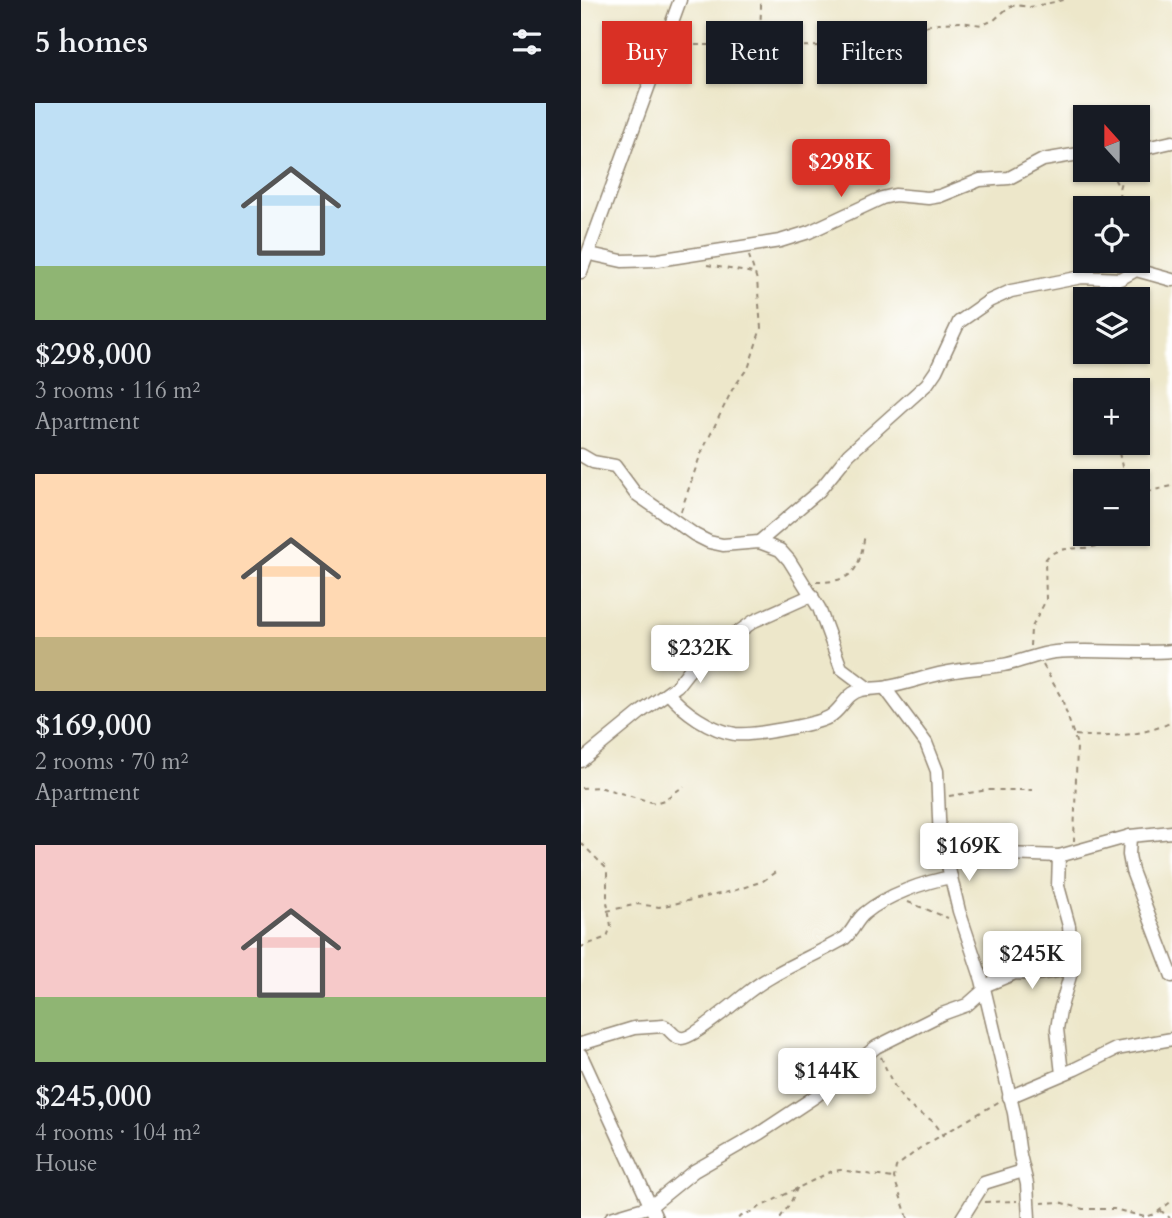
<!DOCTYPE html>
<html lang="en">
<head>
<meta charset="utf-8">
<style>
	:root { --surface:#171b24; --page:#242831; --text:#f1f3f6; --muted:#9ea1a6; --accent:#d93025 }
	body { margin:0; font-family:Cardo,serif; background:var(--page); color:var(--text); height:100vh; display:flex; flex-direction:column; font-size:26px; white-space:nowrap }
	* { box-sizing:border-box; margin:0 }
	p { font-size:23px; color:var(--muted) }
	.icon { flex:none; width:38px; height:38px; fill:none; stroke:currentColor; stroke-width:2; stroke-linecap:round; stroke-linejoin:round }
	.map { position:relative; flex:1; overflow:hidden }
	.sheet { display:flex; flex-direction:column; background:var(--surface); width:581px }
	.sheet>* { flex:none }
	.guide { position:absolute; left:21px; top:21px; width:464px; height:63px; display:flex; gap:14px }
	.needle { width:46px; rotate:339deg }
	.tools { position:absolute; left:492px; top:105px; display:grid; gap:14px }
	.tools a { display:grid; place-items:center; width:77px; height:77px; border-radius:0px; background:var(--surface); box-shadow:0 2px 5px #0004; font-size:35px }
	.price { position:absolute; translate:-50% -60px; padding:0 16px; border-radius:7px; background:#fff; color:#222; font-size:23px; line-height:46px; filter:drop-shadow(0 2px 4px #0008) }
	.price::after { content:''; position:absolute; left:50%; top:42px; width:21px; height:16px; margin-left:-10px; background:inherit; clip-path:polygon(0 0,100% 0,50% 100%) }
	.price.on { background:var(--accent); color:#fff }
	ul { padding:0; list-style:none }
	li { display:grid; align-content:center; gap:14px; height:371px; padding:0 35px }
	li span { display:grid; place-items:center; height:217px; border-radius:0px; color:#555 }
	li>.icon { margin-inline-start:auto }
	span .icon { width:126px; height:126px; fill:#fffc; stroke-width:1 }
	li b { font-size:30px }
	h2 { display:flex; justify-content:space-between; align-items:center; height:84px; padding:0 35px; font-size:30px }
	.chip { padding:0 24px; border-radius:0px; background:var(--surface); box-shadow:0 2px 5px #0004; font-size:24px; line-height:63px }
	.chip.on { background:var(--accent); color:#fff }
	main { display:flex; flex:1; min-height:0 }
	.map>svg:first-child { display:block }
</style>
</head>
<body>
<main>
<section class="sheet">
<h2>5 homes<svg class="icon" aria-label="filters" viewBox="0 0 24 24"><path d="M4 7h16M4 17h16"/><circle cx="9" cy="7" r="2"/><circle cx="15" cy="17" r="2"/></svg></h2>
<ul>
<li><span style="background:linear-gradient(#bfe0f5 75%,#8fb573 0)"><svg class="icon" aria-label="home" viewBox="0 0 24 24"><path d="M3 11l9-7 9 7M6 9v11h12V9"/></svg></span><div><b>$298,000</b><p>3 rooms · 116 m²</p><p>Apartment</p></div></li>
<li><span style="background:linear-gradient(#ffd9b3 75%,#c2b280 0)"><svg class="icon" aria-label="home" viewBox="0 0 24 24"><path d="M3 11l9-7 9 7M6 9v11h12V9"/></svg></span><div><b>$169,000</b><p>2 rooms · 70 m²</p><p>Apartment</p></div></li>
<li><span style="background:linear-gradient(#f6c9c9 70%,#8fb573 0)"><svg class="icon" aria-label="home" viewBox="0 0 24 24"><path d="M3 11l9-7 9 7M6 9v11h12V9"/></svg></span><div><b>$245,000</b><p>4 rooms · 104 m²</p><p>House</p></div></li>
</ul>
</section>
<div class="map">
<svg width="591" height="1218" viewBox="0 0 591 1218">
	<rect width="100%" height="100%" fill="#fff"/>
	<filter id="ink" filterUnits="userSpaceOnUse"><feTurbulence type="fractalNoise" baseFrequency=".0143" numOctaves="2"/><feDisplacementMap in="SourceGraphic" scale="14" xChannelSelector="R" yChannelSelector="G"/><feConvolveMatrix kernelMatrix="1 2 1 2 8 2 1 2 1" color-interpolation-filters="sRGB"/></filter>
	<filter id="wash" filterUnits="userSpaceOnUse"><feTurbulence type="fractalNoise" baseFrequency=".00686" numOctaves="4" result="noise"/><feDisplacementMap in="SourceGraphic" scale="28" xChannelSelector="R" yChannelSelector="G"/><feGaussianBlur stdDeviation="1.57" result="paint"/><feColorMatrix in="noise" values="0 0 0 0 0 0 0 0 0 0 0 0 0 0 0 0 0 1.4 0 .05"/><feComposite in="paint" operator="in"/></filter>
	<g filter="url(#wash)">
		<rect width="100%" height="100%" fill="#ede7ca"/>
	</g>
	<g filter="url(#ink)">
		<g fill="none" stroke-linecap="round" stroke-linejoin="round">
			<g stroke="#948874" stroke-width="15">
				<g id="street">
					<path d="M556 150 591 142"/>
					<path d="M9 254 41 261 77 260 199 241 228 232 301 198 314 195 347 198 359 196 399 180 428 178 462 160 504 153"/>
					<path d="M0 272 99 0"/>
					<path d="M0 455 12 462 34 466 54 493 114 535 128 542 142 545 178 542 199 550 208 560 238 608 260 668 288 689"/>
					<path d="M178 542 238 491 268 454 346 384 355 371 378 322 408 301 430 291 501 277 539 279 555 270 591 280"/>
					<path d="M304 688 345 743 356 771 359 841 368 869 378 911 401 980 433 1113 439 1155 446 1184 448 1218"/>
					<path d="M87 693C103 712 129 730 154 734 170 736 234 725 248 717 261 710 265 693 280 690 289 688 298 689 307 687 329 683 351 674 374 671 390 668 406 668 422 665 440 662 456 654 474 652 513 649 552 654 591 651"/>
					<path d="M0 761 60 712 96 686 121 654 142 643 173 621 231 595"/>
					<path d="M549 836 548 855 551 871 591 976"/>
					<path d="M478 856 477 886 488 926 491 969 479 1010 476 1029 481 1074"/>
					<path d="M368 869 373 857 378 852 478 856 549 836 591 832"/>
					<path d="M403 986 434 973 455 974 491 969"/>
					<path d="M0 1044 53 1028 83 1026C89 1029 93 1038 100 1038 110 1040 156 1001 166 993 195 970 232 957 264 938 273 930 275 920 284 913 306 895 343 882 370 877"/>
					<path d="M0 1055 75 1218"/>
					<path d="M428 1097 494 1069 535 1049 591 1039"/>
					<path d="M30 1218 70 1206 113 1171 179 1133 235 1096 295 1047 361 1014 386 1005 403 990"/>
					<path d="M381 1218 403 1183 442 1171"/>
				</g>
			</g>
			<g stroke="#948874" stroke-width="2" stroke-dasharray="5 5" stroke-linecap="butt">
				<path d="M94 45H136L147 49H172C180 36 180 15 180 0"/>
				<path d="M173 47 242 46 274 49 325 45 345 26 358 23 379 22 401 25 413 20 428 7 435 5 449 7 483 0"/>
				<path d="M529 170 538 188"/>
				<path d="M539 208 538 189 543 170"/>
				<path d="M126 265 172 273"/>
				<path d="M536 443 544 481"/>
				<path d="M556 494 591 486"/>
				<path d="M100 511 119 456 151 390 168 366 180 328 176 280 168 256"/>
				<path d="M235 582C274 582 278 570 284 534"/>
				<path d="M449 646 450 629 465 600 464 560C480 538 517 559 532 534"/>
				<path d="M462 665 481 699 496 745 493 841"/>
				<path d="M494 735C525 738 562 736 591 722"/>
				<path d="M0 788 18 787 74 803 83 800 103 786"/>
				<path d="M368 796 407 790H451"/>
				<path d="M0 843 26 869V902L30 926 26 937 0 947"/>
				<path d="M327 902 367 918"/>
				<path d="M26 911 57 904 78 907 152 891 182 881 197 870"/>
				<path d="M300 1057C307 1073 315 1095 329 1106 344 1121 349 1112 362 1136"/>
				<path d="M404 1202 436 1201"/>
				<path d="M460 1203 478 1202 502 1209H533L564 1217 574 1214 591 1201"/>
				<path d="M579 1210 589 1218"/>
				<path d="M157 1218 251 1171 260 1170 312 1178"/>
				<path d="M199 1218 209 1204 217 1186"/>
				<path d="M327 1218 313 1178 315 1167 339 1148 419 1101"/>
			</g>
			<use href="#street" stroke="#fff" stroke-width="12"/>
		</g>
	</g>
</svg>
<div class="tools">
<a><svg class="needle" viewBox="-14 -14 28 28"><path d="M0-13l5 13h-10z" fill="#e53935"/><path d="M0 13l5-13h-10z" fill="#9ea1a6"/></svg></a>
<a><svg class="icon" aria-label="locate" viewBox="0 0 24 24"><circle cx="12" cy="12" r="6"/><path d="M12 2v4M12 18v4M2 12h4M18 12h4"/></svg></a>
<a><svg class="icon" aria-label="layers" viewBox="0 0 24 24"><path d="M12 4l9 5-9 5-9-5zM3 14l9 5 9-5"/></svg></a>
<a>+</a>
<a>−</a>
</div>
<b class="price on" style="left:260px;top:199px">$298K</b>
<b class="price" style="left:119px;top:685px">$232K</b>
<b class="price" style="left:388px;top:883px">$169K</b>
<b class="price" style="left:451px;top:991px">$245K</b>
<b class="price" style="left:246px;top:1108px">$144K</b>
<div class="guide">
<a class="chip on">Buy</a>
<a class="chip">Rent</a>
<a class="chip">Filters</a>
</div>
</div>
</main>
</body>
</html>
